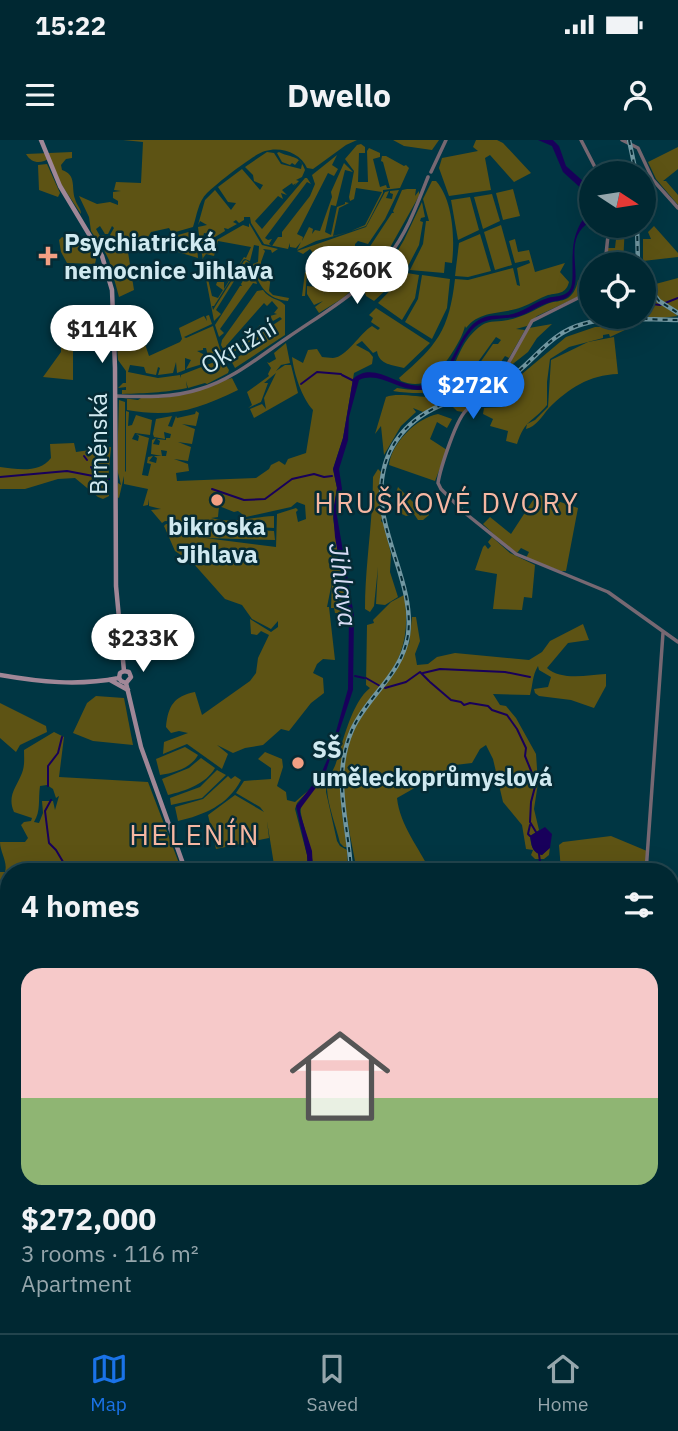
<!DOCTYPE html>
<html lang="en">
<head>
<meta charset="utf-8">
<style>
	:root { --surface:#002832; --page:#0a303a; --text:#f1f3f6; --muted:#95a6ac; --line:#22444d; --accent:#1a73e8 }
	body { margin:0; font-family:"IBM Plex Sans",sans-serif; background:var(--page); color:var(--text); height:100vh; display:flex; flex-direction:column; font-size:26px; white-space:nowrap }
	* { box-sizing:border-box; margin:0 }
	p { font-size:23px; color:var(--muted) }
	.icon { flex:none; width:38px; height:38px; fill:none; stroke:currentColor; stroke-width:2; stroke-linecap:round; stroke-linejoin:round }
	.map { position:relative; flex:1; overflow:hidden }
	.sheet { position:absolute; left:0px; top:723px; width:679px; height:471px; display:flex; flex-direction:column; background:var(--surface); border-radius:28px 28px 0 0; box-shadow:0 7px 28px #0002,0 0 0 2px var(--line) }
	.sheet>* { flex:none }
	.needle { width:46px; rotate:102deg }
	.fabs { position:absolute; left:579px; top:21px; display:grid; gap:14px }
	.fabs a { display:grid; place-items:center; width:77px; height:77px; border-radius:50%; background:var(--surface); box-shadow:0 7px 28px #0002,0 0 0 2px var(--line); font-size:35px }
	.price { position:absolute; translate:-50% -60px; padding:0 16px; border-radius:24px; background:#fff; color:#222; font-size:23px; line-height:46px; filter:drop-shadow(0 2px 4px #0008) }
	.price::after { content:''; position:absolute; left:50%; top:42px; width:21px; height:16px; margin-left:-10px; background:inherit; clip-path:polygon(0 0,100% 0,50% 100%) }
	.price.on { background:var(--accent); color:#fff }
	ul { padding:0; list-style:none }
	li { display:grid; align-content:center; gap:14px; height:371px; padding:0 21px }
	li+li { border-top:2px solid var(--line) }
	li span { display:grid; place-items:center; height:217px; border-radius:21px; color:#555 }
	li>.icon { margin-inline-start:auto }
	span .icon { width:126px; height:126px; fill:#fffc; stroke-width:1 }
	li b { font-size:30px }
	h2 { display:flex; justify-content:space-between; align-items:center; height:84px; padding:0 21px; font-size:30px }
	.status { display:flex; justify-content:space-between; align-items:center; height:49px; padding:0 35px; background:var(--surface); direction:ltr }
	.status svg { height:19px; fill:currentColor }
	header { display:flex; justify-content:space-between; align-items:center; height:91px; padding:0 21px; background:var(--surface); font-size:32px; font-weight:800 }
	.tabs { display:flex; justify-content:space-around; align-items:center; height:98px; border-top:2px solid var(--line); background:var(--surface); font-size:19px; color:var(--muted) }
	.tabs a { display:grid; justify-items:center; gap:4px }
	.tabs .on { color:var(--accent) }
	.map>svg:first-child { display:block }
</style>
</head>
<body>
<div class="status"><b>15:22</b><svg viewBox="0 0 49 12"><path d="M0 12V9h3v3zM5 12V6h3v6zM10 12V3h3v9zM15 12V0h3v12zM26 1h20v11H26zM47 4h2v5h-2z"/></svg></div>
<header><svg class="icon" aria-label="menu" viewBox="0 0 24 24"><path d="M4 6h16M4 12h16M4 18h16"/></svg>Dwello<svg class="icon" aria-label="person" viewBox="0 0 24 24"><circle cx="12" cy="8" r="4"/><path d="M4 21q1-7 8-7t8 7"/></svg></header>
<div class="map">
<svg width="678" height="1193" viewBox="0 0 678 1193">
	<rect width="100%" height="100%" fill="#003643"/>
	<g fill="#5d5314" fill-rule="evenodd">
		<path d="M123 0H357L346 5 313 29 307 28C301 13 281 6 265 11 254 14 217 43 207 53 198 62 197 75 193 87L172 93 169 88 151 92 145 102 148 106 128 112 134 150 119 157 109 120 104 110 114 104 117 111 123 110 110 95 114 88 112 86 108 94H105L100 86 96 89 100 96 105 95 97 100 91 91 89 77 79 56 97 64 110 62 118 65V61L113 58V52L121 51 114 50 116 42 141 43 143 2Z"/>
		<path d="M393 0H439L432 10 404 6Z"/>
		<path d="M476 0H497L503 3 531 33 514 42 490 15 485 18 491 50 449 56 439 28 442 18 478 11 473 7Z"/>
		<path d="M361 4 365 7V13H359L358 42H368L367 11 369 8 380 13V17L373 19 380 47 386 45 387 48H390L383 22 381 21 382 16H386L404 26 406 25 409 28 400 48 383 50V53L366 86 351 91 365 85 382 52 356 48 354 59 350 61 349 57 354 31 345 19 357 5Z"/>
		<path d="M678 7V29L663 41H666L678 55V65L656 39 648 22Z"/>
		<path d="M72 12V18L66 19 61 25 62 30C77 35 71 47 75 59 77 66 81 68 81 74L61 44 50 18C41 24 32 24 26 14Z"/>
		<path d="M267 12 274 13 281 24 301 29 302 24 299 20 295 25 292 23 290 25 282 22 277 13 279 12C289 18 300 14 305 30L302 37 296 40 299 41 294 46 296 43 293 45 292 43 282 50 287 55 281 53 283 59 278 56 255 81 262 89 305 38H307L311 44 307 42 265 98 268 100 272 99 269 104 272 106 278 97H282V92L310 56 315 44 312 35 337 15 332 25 338 29 334 36 328 33 297 94 303 97 302 101 309 87 313 89 312 94 315 90 320 91 332 57 331 52 344 23 353 32 345 30 336 66 331 65 325 92 331 95 337 67 345 64V62L349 63 339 68 333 96 349 92 316 101 297 110 301 102 296 108 290 107V103L288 109 264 104 251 83 250 77H244V80L239 83 236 80 233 82 237 84 228 89 224 88 225 91 210 100 211 94 204 93 203 97 209 100 200 104 198 87 207 85 200 81 198 85 205 60 215 50 231 70 236 63 228 62 218 47 242 29 260 50 263 45 254 41 253 35 245 27Z"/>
		<path d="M47 24 60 53 58 57 39 50 38 25Z"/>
		<path d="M432 41H436C453 60 455 98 452 123L445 122 444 133 410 130 423 104 426 81H429L423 59Z"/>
		<path d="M407 49H416L415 56 419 51V56L383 120 379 125 376 124 378 126 343 158 319 173 315 167 323 161 314 165 307 154V146L327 148 328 142 337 139 326 149 324 155 326 150 349 130 351 133 348 138 355 140 356 135 352 134 350 129 369 108 392 73H394L393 71 402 50Z"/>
		<path d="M513 49 520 76 503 80 496 53Z"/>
		<path d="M399 50 385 79 368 104 358 101 355 104V107L364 108 356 119 353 117 356 113 322 108 323 116 320 117 319 120 334 122 333 125 320 122 319 126 341 130V123L347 124 348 127 332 139H328L329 135H326L325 137 307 134 305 156H302L305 132H307L313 113 310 109 303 114 297 111 366 87 385 52 389 51 386 58 392 59 393 54 390 53V51Z"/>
		<path d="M492 54 500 81 483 89 474 57Z"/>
		<path d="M470 57 479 90 458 100 451 60Z"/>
		<path d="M422 62 425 77 421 78 420 81 423 82 419 105 407 128H400L391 122 404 100Z"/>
		<path d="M249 83 262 105 278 109 272 113 271 110 263 109 265 111 261 122V135L268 136 269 127H272L269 151 273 155 289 158 288 161C266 159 257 144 253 124L258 122 259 106 254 105 250 121 245 119 243 120 214 166H212L213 170 244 121 246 120 250 123 246 122 216 170 221 174 214 181 206 139H208L212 156 218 158 223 150 216 145 217 142H224V149L244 117 246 118 251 107 218 101 214 116 206 114 203 118 206 137 201 109 243 85 249 87Z"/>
		<path d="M501 85 512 125 495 130 484 92Z"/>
		<path d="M610 86H625L623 124H611V118H606L608 108H615L617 90 610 89Z"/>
		<path d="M654 86 678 113V117L643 121V99H651L648 92Z"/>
		<path d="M192 91 196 95 198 118 178 112 184 106 175 112 169 105 176 99 181 104 178 95Z"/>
		<path d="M480 94 491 131 468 137 455 136 459 103Z"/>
		<path d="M62 97 89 107 96 119 95 124 67 123 61 112 59 100Z"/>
		<path d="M515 99 518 112 529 110 535 132 565 123 560 132 569 142C566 154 558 153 548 155 539 158 531 164 522 167 502 175 481 169 466 188L465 186C462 201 438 238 423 243 415 245 409 244 401 241L399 238C437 205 449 191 455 139L468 140 513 128 517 145 520 146 517 128 530 123 529 120 515 123 509 101Z"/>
		<path d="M389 123 402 133 401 136 374 161 366 156 364 149Z"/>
		<path d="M249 131H253L257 144 253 143 220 189 224 193 219 197 215 185 240 146H242L241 144Z"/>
		<path d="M407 133 419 135 415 158 402 180 378 163Z"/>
		<path d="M422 135 450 139 447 168 432 199 405 182 418 159Z"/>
		<path d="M678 138V171L660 160 648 146Z"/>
		<path d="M578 140 590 151 537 176 527 186 516 189 525 190 509 218 505 216 492 235 484 238 477 234 475 230 493 204H498L501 200 496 197 470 233 486 241 483 243C452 251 425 256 393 251L397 248C467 260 443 212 482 185 489 180 500 182 508 180 523 177 534 170 547 164 554 161 561 162 568 158 574 154 577 146 578 140Z"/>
		<path d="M644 145 658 162 678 176 653 179 629 178 644 177Z"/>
		<path d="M263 150C270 160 278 158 285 165V195L235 228 228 215 237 207 239 208 230 215 234 214 235 219 258 204 253 200 240 208 260 185 263 188 257 189 258 195 282 179 280 177 273 181 270 176 277 174 274 173 278 168 272 161 267 166 264 163 226 206 228 209 225 212 221 205 222 200 257 151Z"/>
		<path d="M376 168 430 203 404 228C393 225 379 225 377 211L373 213 362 201 356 205 369 212 373 217 372 224 354 233 343 298 333 329 337 348 333 378 346 468 345 473H335L334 468H331L332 442 327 467H329L335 520 323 519 317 524 313 533 323 538 324 553 311 563 289 591 281 589 263 605 245 608 233 613 217 605 228 614 222 629 187 604 163 614 164 602 188 593 179 591 171 593 166 587C168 566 174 556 195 552L202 575 250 541 256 533 258 518 269 495 261 491 257 495 251 494 250 479 271 492 278 487V481L271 489 252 479 242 465 225 459 193 423 175 411 164 386 166 384 274 391 275 400 205 398 276 407 277 374 296 368 298 370 296 372 298 382 306 379 305 365 297 362 291 367 246 377 238 371 234 372 219 366 218 377 211 378C232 384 251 377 274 376V388L165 381 162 383 151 370 161 369 149 366V359L148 365 143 366 148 349 124 344V336L119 358 117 357 118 343 121 345 117 329 119 260 125 262V332L126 331V271L129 272 128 286 132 285 136 275 152 280 150 295 135 293 132 299 138 301 139 296 136 294 149 298 142 335 148 336 151 324 147 323 148 317 153 316 149 321 156 323 157 318 154 316H166L167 311 161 310 162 316 151 314 152 300 156 298 153 304 159 305 160 301 157 299 166 300V298H170L171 294 164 292 165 299 154 297 153 294 156 279 172 276 168 286 172 287 176 276 177 278 195 274 196 271 199 273 196 286 182 284 195 289 192 304 178 302 191 307 188 321 174 319 188 324 189 331 176 333 177 341 256 338 269 329 271 325 279 321 285 325 288 319 306 313 313 270C302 258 294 234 292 217L303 223 308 210 317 209 322 217C325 217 329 218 333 218 347 217 360 193 372 186L378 190 380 188 371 182 373 178 369 175Z"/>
		<path d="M209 175 212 184 184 197 186 198 213 186 222 215 209 220 206 208H203V210L197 211 203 214 206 223 186 229 191 220 185 218V230L177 233 176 222 173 233 158 235 160 228 158 227 156 235 146 233 144 227 130 225 128 232 158 238 180 235V238L181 235 222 219 229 230 228 233 207 244 205 243 188 248 186 241 187 248C161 253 148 253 122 254V250H126V247L118 248 123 243H126V231L118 220 117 204 127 196H130L127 194 128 187 132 199 139 205 145 204 149 216 180 202 182 199 179 188 204 176 207 181 206 176Z"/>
		<path d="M552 184 537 198 528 212 505 230 529 188Z"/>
		<path d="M624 186 627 189 610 197 609 194 603 195V198L569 207 550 219 547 242V265C532 283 525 279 517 304L506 301 508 291 490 286 493 279 483 274 484 268 504 267 510 261 508 249 510 244 566 197 595 187Z"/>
		<path d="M66 191 73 194V240L43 237 61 212V196Z"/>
		<path d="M614 197 618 234C589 235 569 248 549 268 542 276 536 287 526 289L527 284 535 280 548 267 551 220 588 202Z"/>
		<path d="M286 203 290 223 281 225 276 231 285 225H291L298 253 254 278 250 269 262 264 266 269 264 258 276 233 264 243H268L261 262 248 268 252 265 247 252 269 236 268 234 271 228 267 222 269 223 276 219 274 213Z"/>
		<path d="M232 238 238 250C197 270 171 278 127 270V259L122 258 138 260 141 258 170 257Z"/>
		<path d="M486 246 487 249 443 263 423 272 413 268 416 272 401 286 384 315 381 286 375 294 386 257C398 252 421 258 436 257 453 256 469 251 486 246Z"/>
		<path d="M499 247 502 252 499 259 463 272 457 271 450 264Z"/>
		<path d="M438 274 452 279 447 288 437 282 430 299 447 310 435 341 389 325C391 304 416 278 438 274Z"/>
		<path d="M74 303 76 312 111 307 108 340 109 356 103 359 98 357 75 338 58 339 25 349H0V327C17 329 39 334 51 318L50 304Z"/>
		<path d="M378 329 381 332 379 348 383 375 381 381 384 384 391 414 390 432 398 457 385 465 376 464 378 427 374 466 370 472 365 469C365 425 373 381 373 337Z"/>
		<path d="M398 347 413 362 420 376 424 371 428 370 429 375 423 380H418L414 374 406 376 398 372 402 358 396 353Z"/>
		<path d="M537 354 578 368 566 431H561L526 418 529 412 521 408 517 413 503 403 483 384 490 377 511 394Z"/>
		<path d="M492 397 510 413 535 425 532 458 524 457 522 470 493 469 497 434 475 430 483 407 485 405 488 409 491 406 488 402Z"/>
		<path d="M404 455C410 490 404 518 381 546 369 562 355 576 348 595 335 633 341 669 347 707H344L340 703C336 686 328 666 327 649 327 638 333 632 336 623 343 601 352 562 370 548L366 545 367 485 374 483 373 480 391 462Z"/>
		<path d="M412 477H416L420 501 415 514 417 525 428 524 437 517 455 513 529 520 542 512 550 501 583 484 589 500 568 503 547 528C561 541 588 535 606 534V546L594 568 571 560 539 556 535 553 534 549 548 547 551 537 539 530 538 526C532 536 533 545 530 555L493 554 500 565 506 566 516 578 536 614 538 643 534 669 539 690 530 696C531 705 532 712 542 715L550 707 549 715 544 719H535L531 715 533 710 526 709 522 685 503 662 493 619 486 605 480 609 472 623 455 625 397 658C400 686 419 707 430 731L357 732C348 678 329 625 362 575 379 550 399 533 408 503L409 505Z"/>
		<path d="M96 556 124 558 133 605 93 601 73 593 87 563Z"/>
		<path d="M0 563 46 586 47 592 20 605 16 612 0 598Z"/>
		<path d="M54 592 64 597 59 637 148 642 182 731 9 732V745L0 747V732H5C8 722 0 712 0 702H25L28 698 21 685 24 682 31 681 32 678 14 672C7 656 16 648 22 633 25 625 24 618 24 610ZM47 645 53 649 56 658 59 656 55 670 53 661H42L43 673 39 683 34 682C41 671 38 660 40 646Z"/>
		<path d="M185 607 198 615C191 628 174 633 160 635L156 619Z"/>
		<path d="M265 612 282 619 283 627 277 646 286 652 287 660 295 662 310 649 297 663 295 669 307 715 308 731H275L267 681 269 698 216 709 208 675 235 655 264 672 260 667 236 653 244 641 271 639V628L258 619Z"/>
		<path d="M201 618 215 628C206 644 185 651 168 655L162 639 189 628Z"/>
		<path d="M217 630 226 635 202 658 171 665 170 658 200 647Z"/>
		<path d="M327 632 326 652 337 701 340 706 347 710 348 731H313C315 714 298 674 301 668 305 655 320 644 327 632Z"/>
		<path d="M228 636 231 639 235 636 241 640C228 665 204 675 178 681L175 667 203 659Z"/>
		<path d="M611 696 647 711 645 731H561L559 705 563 702Z"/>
		<path d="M9 1006V1061L0 1067V1033L6 1024Z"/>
		<path d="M352 1185H394L399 1193H349Z"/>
	</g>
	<g fill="#18005b">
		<path d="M538 0H553L559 6 566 26 584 42 589 50 591 81C557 101 590 142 566 158 561 161 556 160 551 162 538 165 529 174 516 177 503 179 486 177 475 187 455 205 454 241 426 249 401 255 382 230 359 240L349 277 348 300 339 329 342 349 337 376 354 476 353 550 324 637 300 669V673L312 711 313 731H308L307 715 296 666 321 634 330 613 348 549 349 476 335 397 333 371 337 348 333 329 343 298 353 239C375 219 400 251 424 245 453 238 455 196 477 181 487 174 497 176 508 175 523 173 534 162 548 158 554 156 563 157 568 152 580 142 561 99 589 73L584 51 563 32 552 6Z"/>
		<path d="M545 687 552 694 550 708 542 715C531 712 532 705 530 696Z"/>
	</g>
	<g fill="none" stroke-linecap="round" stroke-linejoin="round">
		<g stroke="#18005b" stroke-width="2">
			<path d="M644 163 660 165 678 158"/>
			<path d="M342 235 354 241"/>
			<path d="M301 244 317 232 341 234"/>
			<path d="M84 316 87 320"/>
			<path d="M91 327 96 335"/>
			<path d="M0 337 67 331 109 339"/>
			<path d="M212 349 244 360 265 359 292 339 314 334 324 337 332 336"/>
			<path d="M423 533 440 529 505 532 530 537"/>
			<path d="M355 536 364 538"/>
			<path d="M366 538 380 546"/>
			<path d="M430 542 451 560 461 562 464 565 470 563 488 566 492 570 507 575 517 589 526 608 525 616 536 643 531 662 530 682 536 692"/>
			<path d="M385 548 406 542 420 532 429 541"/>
			<path d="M48 646V626L58 613 62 597"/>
			<path d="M51 660 45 671 49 703 56 710 69 732"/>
			<path d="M530 685 528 694 530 696"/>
			<path d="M539 714 540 722"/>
			<path d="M373 1185 378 1193"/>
		</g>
		<path stroke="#386672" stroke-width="14" d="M672 1161 678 1147"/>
		<g stroke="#776872" stroke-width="3.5">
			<path d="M581 0 598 33"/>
			<path d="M622 0 638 8 653 40 678 68"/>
			<path d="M431 32 446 0"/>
			<path d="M605 124 609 86"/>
			<path d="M592 151 532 181 500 238 505 256 501 260C491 263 477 264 468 269 457 275 440 330 438 343L441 349 465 373 516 414 608 452 678 502"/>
			<path d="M115 256C143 257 173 258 200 249 232 240 260 216 287 198 323 173 360 153 387 118 406 95 417 65 428 37"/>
			<path d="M646 732 663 493"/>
			<path d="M0 806 9 805"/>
		</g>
		<g stroke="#a08797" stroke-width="4.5">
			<path d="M41 0 60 46 102 116 112 150 115 228 116 446 124 531 129 532 131 537 126 543"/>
			<path d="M0 535C40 542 78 546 119 538L120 533 124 531"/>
			<path d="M119 538 121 541 126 543 141 607 186 732"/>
			<path d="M110 540 128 550"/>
			<path d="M341 1193 345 1185"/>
		</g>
		<g stroke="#7197a1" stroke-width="4.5">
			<g id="rail">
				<path d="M629 0 636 33"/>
				<path d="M637 86 638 124"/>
				<path d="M644 142 659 161 678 173"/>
				<path d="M351 732C349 683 331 638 352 590 367 556 402 535 408 495 415 442 375 392 382 339 387 299 416 272 453 261 471 255 491 252 507 240 534 222 549 193 583 184 612 175 648 180 678 180"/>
				<path d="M0 757 9 755"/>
			</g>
		</g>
		<use href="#rail" stroke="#052b35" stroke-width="2" stroke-dasharray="5" stroke-linecap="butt"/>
	</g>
	<g fill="#f39f83" stroke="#052b35" stroke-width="2.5">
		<path d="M44.5 105.5h7v7h7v7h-7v7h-7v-7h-7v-7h7z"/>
		<circle cx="217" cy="360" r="7"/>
		<circle cx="298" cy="623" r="7"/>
	</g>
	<g text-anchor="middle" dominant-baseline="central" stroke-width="5" stroke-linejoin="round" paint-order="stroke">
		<g font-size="24" font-weight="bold" fill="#d0e9f0" stroke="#052b35" text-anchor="start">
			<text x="64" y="102">Psychiatrická<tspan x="64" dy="28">nemocnice Jihlava</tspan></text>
			<text x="217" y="386" text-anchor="middle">bikroska<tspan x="217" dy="28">Jihlava</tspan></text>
			<text x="312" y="609">SŠ<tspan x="312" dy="28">uměleckoprůmyslová</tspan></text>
		</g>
		<g font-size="24" fill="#d0e9f0" stroke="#052b35">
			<text transform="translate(238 206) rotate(-31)">Okružní</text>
			<text transform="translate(98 304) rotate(-90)">Brněnská</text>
		</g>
		<g font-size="26" font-style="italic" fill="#d7dbf4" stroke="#052b35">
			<text transform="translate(344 445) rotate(83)">Jihlava</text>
		</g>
		<g font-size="28" letter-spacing="2" fill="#f6b7a2" stroke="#052b35">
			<text x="447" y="362">HRUŠKOVÉ DVORY</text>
			<text x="195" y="694">HELENÍN</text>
		</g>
	</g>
</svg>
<div class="fabs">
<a><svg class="needle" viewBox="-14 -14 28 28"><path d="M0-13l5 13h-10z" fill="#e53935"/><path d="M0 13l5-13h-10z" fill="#95a6ac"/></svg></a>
<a><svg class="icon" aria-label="locate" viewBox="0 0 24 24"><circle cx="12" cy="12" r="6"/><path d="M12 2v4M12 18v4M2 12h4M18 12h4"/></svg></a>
</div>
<b class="price" style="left:357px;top:166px">$260K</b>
<b class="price" style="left:102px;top:225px">$114K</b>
<b class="price on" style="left:473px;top:281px">$272K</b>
<b class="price" style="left:143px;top:534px">$233K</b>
<section class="sheet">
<h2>4 homes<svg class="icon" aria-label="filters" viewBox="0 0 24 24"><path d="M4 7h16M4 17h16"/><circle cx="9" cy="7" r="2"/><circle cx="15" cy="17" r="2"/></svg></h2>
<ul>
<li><span style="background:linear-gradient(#f6c9c9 60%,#8fb573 0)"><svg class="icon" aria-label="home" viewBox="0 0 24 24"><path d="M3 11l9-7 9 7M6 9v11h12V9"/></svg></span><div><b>$272,000</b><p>3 rooms · 116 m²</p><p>Apartment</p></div></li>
</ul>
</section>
</div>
<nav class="tabs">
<a class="on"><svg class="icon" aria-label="map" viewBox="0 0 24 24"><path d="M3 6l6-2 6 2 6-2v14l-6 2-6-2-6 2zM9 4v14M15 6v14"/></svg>Map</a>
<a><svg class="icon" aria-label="saved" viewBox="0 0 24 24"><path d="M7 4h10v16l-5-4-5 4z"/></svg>Saved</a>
<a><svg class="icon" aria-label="home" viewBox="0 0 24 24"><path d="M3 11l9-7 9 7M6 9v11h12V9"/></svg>Home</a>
</nav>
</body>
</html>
